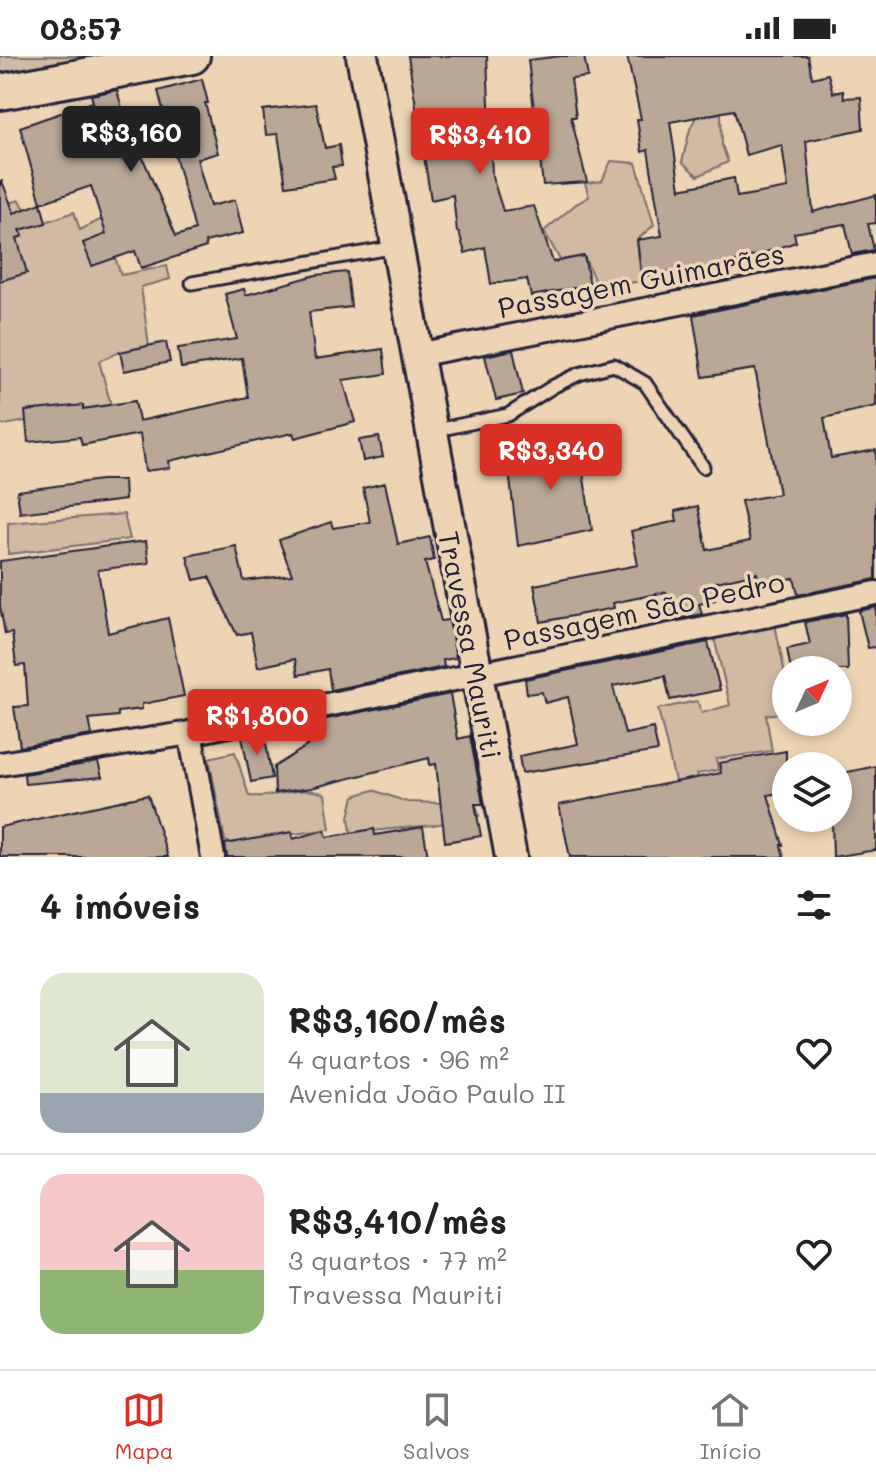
<!DOCTYPE html>
<html lang="pt">
<head>
<meta charset="utf-8">
<style>
	:root { --surface:#fff; --page:#f6f6f6; --text:#222; --muted:#767676; --line:#e0e0e0; --accent:#d93025 }
	body { margin:0; font-family:Mali,sans-serif; background:var(--page); color:var(--text); height:100vh; display:flex; flex-direction:column; font-size:30px; white-space:nowrap }
	* { box-sizing:border-box; margin:0 }
	p { font-size:26px; color:var(--muted) }
	.icon { flex:none; width:44px; height:44px; fill:none; stroke:currentColor; stroke-width:2; stroke-linecap:round; stroke-linejoin:round }
	.map { position:relative; height:801px; overflow:hidden }
	.panel { display:flex; flex-direction:column; background:var(--surface); flex:1 }
	.panel>* { flex:none }
	.needle { width:52px; rotate:46deg }
	.controls { position:absolute; left:772px; top:600px; display:grid; gap:16px }
	.controls a { display:grid; place-items:center; width:80px; height:80px; border-radius:50%; background:var(--surface); box-shadow:0 4px 12px #0003; font-size:40px }
	.price { position:absolute; translate:-50% -68px; padding:0 18px; border-radius:8px; background:var(--accent); color:#fff; font-size:26px; line-height:52px; filter:drop-shadow(0 2px 4px #0008) }
	.price::after { content:''; position:absolute; left:50%; top:48px; width:24px; height:18px; margin-left:-12px; background:inherit; clip-path:polygon(0 0,100% 0,50% 100%) }
	.price.on { background:#222; color:#fff }
	ul { padding:0; list-style:none }
	li { display:flex; align-items:center; gap:24px; height:200px; padding:0 40px }
	li+li { border-top:2px solid var(--line) }
	li span { display:grid; place-items:center; flex:none; width:224px; height:160px; border-radius:24px; color:#555 }
	li>.icon { margin-inline-start:auto }
	span .icon { width:96px; height:96px; fill:#fffc; stroke-width:1 }
	li b { font-size:34px }
	h2 { display:flex; justify-content:space-between; align-items:center; height:96px; padding:0 40px; font-size:34px }
	.status { display:flex; justify-content:space-between; align-items:center; height:56px; padding:0 40px; background:var(--surface); direction:ltr }
	.status svg { height:22px; fill:currentColor }
	.menu { display:flex; justify-content:space-around; align-items:center; height:112px; border-top:2px solid var(--line); background:var(--surface); font-size:22px; color:var(--muted) }
	.menu a { display:grid; justify-items:center; gap:4px }
	.menu .on { color:var(--accent) }
	.map>svg:first-child { display:block }
</style>
</head>
<body>
<div class="status"><b>08:57</b><svg viewBox="0 0 49 12"><path d="M0 12V9h3v3zM5 12V6h3v6zM10 12V3h3v9zM15 12V0h3v12zM26 1h20v11H26zM47 4h2v5h-2z"/></svg></div>
<div class="map">
<svg width="876" height="801" viewBox="0 0 876 801">
	<rect width="100%" height="100%" fill="#edd4b4"/>
	<filter id="ink" filterUnits="userSpaceOnUse"><feTurbulence type="fractalNoise" baseFrequency=".0125" numOctaves="2"/><feDisplacementMap in="SourceGraphic" scale="16" xChannelSelector="R" yChannelSelector="G"/><feConvolveMatrix kernelMatrix="1 2 1 2 8 2 1 2 1" color-interpolation-filters="sRGB"/></filter>
	<g filter="url(#ink)">
		<g fill="#d0baa3" stroke="#796e6f" stroke-width="2">
			<path d="M0 0H108L0 21Z"/>
			<path d="M721 57 722 89 728 106 698 120 682 106 690 73 696 61Z"/>
			<path d="M611 105 636 107 654 169 637 184 641 225 598 233 584 200 560 204 544 175 576 148 589 141 585 127 602 125Z"/>
			<path d="M20 144 34 170 74 156 80 174 102 163 121 219 167 210 170 223 141 231 149 290 120 296 99 305 111 349 5 369 0 368V207L5 187 23 180 0 149Z"/>
			<path d="M124 458 130 483 8 498V467Z"/>
			<path d="M775 568 786 623V656L766 659 772 695 716 703 718 714 697 718 702 740 678 738 658 653 697 645 702 657 730 649 713 577Z"/>
			<path d="M235 696 249 740C275 743 300 728 325 738L330 773 230 787 225 785 209 702Z"/>
			<path d="M373 734 407 746 476 748 479 760 434 769 351 777 349 761 354 740Z"/>
		</g>
		<g fill="#baa796" stroke="#22223b" stroke-width="2" fill-rule="evenodd">
			<path d="M408 0H487L492 120 503 155 534 150 553 206 584 200 590 229 531 240 527 223 491 228 485 191 465 197 459 176H457L453 139 431 144Z"/>
			<path d="M561 0H584L588 21 571 23 576 61H571L587 126 543 129 528 4Z"/>
			<path d="M627 0H808L812 22 828 18 833 37 843 35 844 42 861 41 863 73 806 85 813 156 876 139V167L868 168 874 194 852 198 845 168 794 177 796 186 693 220 670 222 669 216 642 221 637 184 662 180 648 94 642 96 637 63H641ZM734 54 746 99 782 89 788 132 737 141 734 122 680 133 670 66Z"/>
			<path d="M202 23 208 47H205L218 97 197 103 210 150 235 144 243 177 205 186 206 191 141 212 135 195 92 210 83 187 106 178 91 130 41 147 20 71 93 46 91 39 117 34 122 53 176 180 195 174 158 35Z"/>
			<path d="M316 48 325 92 339 89 342 110 332 111 335 123 286 130 278 78 266 79 263 54Z"/>
			<path d="M0 125H2L14 157 41 147 46 167 20 174 23 180 17 182 27 217 0 225Z"/>
			<path d="M347 216 351 251 309 256 315 303 383 293 386 318 343 324 355 366 295 382 293 377 169 405 170 412 145 415 140 378 82 389 80 381 28 386 25 355 83 349V353L135 345 139 365 248 341 242 302 181 312 178 292 237 283 225 238 244 233 246 239 316 219Z"/>
			<path d="M876 222V350L824 362 831 402 876 394V523L798 539 794 522 759 529 757 517 712 527 715 544 699 548 702 558 672 564 666 536 613 547 614 552 541 566 534 529 638 509 631 475 677 465 675 455 698 450 707 494 750 485 741 445 779 438 755 313 703 321 693 259Z"/>
			<path d="M166 286 170 306 124 315 120 296Z"/>
			<path d="M513 294 523 338 496 344 485 300Z"/>
			<path d="M577 377 592 474 518 490 509 415 531 410 528 387Z"/>
			<path d="M379 381 383 401 363 405 359 384Z"/>
			<path d="M101 424H124L125 444 20 457 17 435Z"/>
			<path d="M385 427 398 488 430 481 434 504 425 506 441 565 449 564 456 602 443 604 444 611 331 634 328 613 298 619 295 603 258 611 251 576 237 579 209 521 194 524 187 500 236 490 244 525 292 519 279 484 331 466 333 472 370 466 363 432Z"/>
			<path d="M146 485 149 507 98 514 108 577 168 562 184 640 142 648V653L118 656V660L89 663 92 679 20 691 14 651 28 650 25 609 16 610 12 577 5 578 0 550V505Z"/>
			<path d="M876 551V591L868 592 859 555Z"/>
			<path d="M846 558 848 614H791L787 593 810 588 805 566Z"/>
			<path d="M708 586 720 634 670 644 665 620 613 630 625 678 653 672 658 695 522 717 519 700 578 688 568 641 545 647 542 636 527 638 525 623Z"/>
			<path d="M450 638 458 683 470 680 483 748H475L481 780 445 786 436 708 430 709 429 702 311 732 275 737 274 711 313 686 307 667Z"/>
			<path d="M264 676 272 722 251 726 242 681Z"/>
			<path d="M786 695V736L768 739 783 789H781L784 801H570L559 749 721 717 719 707Z"/>
			<path d="M98 706 102 721 25 728 24 718Z"/>
			<path d="M876 710V794L833 801 832 765 838 763V726L844 724 843 717Z"/>
			<path d="M148 739 168 801H0V771Z"/>
			<path d="M423 771 428 801H227L225 788 292 776 293 783 325 774 327 781 374 773 375 779Z"/>
		</g>
		<g fill="none" stroke-linecap="round" stroke-linejoin="round">
			<g stroke="#22223b" stroke-width="17">
				<g id="lane">
					<path d="M192 227 396 191"/>
					<path d="M432 375 508 359 554 330 579 318 614 309 645 327 703 411"/>
				</g>
			</g>
			<g stroke="#22223b" stroke-width="28">
				<g id="street">
					<path d="M417 299 876 208"/>
					<path d="M190 677 213 801"/>
					<path d="M0 708 190 677 876 537"/>
				</g>
			</g>
			<g stroke="#22223b" stroke-width="36">
				<path id="secondary" d="M362 0 511 801"/>
			</g>
			<g stroke="#22223b" stroke-width="40">
				<path id="primary" d="M0 36 192 0"/>
			</g>
			<use href="#lane" stroke="#edd4b4" stroke-width="11"/>
			<use href="#street" stroke="#edd4b4" stroke-width="22"/>
			<use href="#secondary" stroke="#edd4b4" stroke-width="30"/>
			<use href="#primary" stroke="#edd4b4" stroke-width="34"/>
		</g>
	</g>
	<g text-anchor="middle" dominant-baseline="central" stroke-width="7" stroke-linejoin="round" paint-order="stroke">
		<g font-size="28" fill="#22223b" stroke="#edd4b4">
			<text transform="translate(641 224) rotate(-11)">Passagem Guimarães</text>
			<text transform="translate(644 554) rotate(-12)">Passagem São Pedro</text>
			<text transform="translate(471 589) rotate(79)">Travessa Mauriti</text>
		</g>
	</g>
</svg>
<div class="controls">
<a><svg class="needle" viewBox="-14 -14 28 28"><path d="M0-13l5 13h-10z" fill="#e53935"/><path d="M0 13l5-13h-10z" fill="#767676"/></svg></a>
<a><svg class="icon" aria-label="layers" viewBox="0 0 24 24"><path d="M12 4l9 5-9 5-9-5zM3 14l9 5 9-5"/></svg></a>
</div>
<b class="price on" style="left:131px;top:118px">R$3,160</b>
<b class="price" style="left:480px;top:120px">R$3,410</b>
<b class="price" style="left:551px;top:436px">R$3,340</b>
<b class="price" style="left:257px;top:701px">R$1,800</b>
</div>
<section class="panel">
<h2>4 imóveis<svg class="icon" aria-label="filters" viewBox="0 0 24 24"><path d="M4 7h16M4 17h16"/><circle cx="9" cy="7" r="2"/><circle cx="15" cy="17" r="2"/></svg></h2>
<ul>
<li><span style="background:linear-gradient(#dfe7d0 75%,#9aa5b1 0)"><svg class="icon" aria-label="home" viewBox="0 0 24 24"><path d="M3 11l9-7 9 7M6 9v11h12V9"/></svg></span><div><b>R$3,160/mês</b><p>4 quartos · 96 m²</p><p>Avenida João Paulo II</p></div><svg class="icon" aria-label="heart" viewBox="0 0 24 24"><path d="M12 20l-8-8c-3-5 5-10 8-4 3-6 11-1 8 4z"/></svg></li>
<li><span style="background:linear-gradient(#f6c9c9 60%,#8fb573 0)"><svg class="icon" aria-label="home" viewBox="0 0 24 24"><path d="M3 11l9-7 9 7M6 9v11h12V9"/></svg></span><div><b>R$3,410/mês</b><p>3 quartos · 77 m²</p><p>Travessa Mauriti</p></div><svg class="icon" aria-label="heart" viewBox="0 0 24 24"><path d="M12 20l-8-8c-3-5 5-10 8-4 3-6 11-1 8 4z"/></svg></li>
</ul>
</section>
<nav class="menu">
<a class="on"><svg class="icon" aria-label="map" viewBox="0 0 24 24"><path d="M3 6l6-2 6 2 6-2v14l-6 2-6-2-6 2zM9 4v14M15 6v14"/></svg>Mapa</a>
<a><svg class="icon" aria-label="saved" viewBox="0 0 24 24"><path d="M7 4h10v16l-5-4-5 4z"/></svg>Salvos</a>
<a><svg class="icon" aria-label="home" viewBox="0 0 24 24"><path d="M3 11l9-7 9 7M6 9v11h12V9"/></svg>Início</a>
</nav>
</body>
</html>
